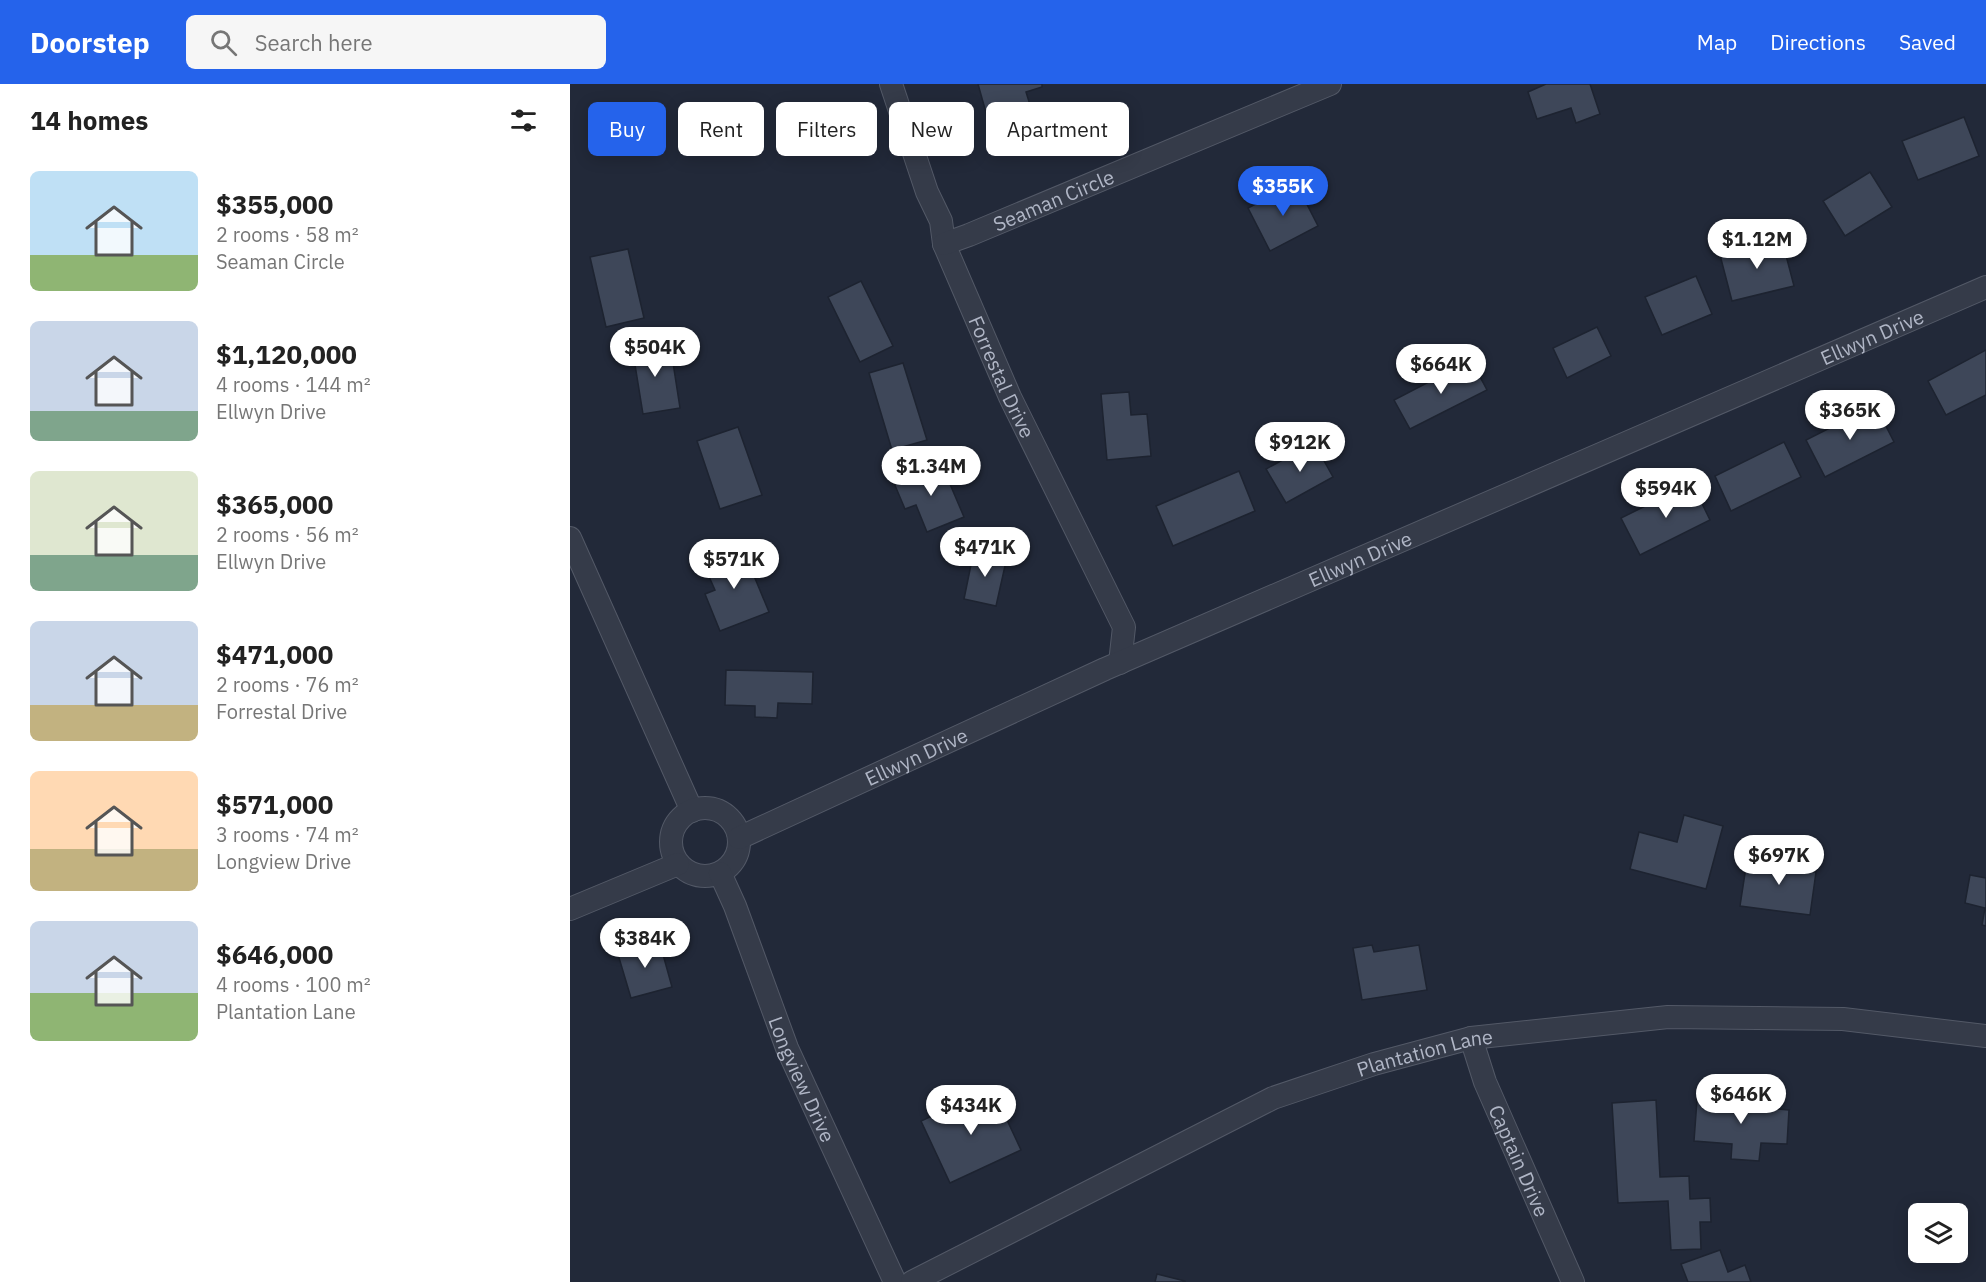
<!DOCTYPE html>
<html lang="en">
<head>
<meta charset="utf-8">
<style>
	:root { --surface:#fff; --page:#f6f6f6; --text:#222; --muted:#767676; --accent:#2563eb }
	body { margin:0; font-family:"IBM Plex Sans",sans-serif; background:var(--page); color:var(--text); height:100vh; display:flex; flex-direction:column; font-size:22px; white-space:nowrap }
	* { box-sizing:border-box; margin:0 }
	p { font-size:20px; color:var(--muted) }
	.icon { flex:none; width:33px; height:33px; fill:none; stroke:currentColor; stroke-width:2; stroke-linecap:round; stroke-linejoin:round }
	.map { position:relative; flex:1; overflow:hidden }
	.drawer { display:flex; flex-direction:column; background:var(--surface); width:570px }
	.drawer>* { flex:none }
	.banner { position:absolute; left:18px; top:18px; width:570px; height:54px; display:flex; gap:12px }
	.fabs { position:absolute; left:1338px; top:1119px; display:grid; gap:12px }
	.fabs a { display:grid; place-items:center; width:60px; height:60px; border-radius:9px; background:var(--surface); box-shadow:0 3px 15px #0003; font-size:30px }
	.price { position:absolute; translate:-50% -51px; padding:0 14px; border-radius:21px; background:#fff; color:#222; font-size:20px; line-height:39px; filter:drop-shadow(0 2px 3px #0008) }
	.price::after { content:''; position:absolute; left:50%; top:36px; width:18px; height:14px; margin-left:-9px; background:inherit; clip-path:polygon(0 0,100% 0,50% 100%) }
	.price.on { background:var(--accent); color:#fff }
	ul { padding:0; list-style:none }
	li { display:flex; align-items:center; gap:18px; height:150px; padding:0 30px }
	li span { display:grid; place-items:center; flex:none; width:168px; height:120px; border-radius:9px; color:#555 }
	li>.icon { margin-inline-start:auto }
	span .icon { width:72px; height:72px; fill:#fffc; stroke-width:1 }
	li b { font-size:26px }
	h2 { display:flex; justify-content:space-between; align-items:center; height:72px; padding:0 30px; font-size:26px }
	.pill { padding:0 21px; border-radius:9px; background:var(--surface); box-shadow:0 3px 15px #0003; font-size:21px; line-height:54px }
	.pill.on { background:var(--accent); color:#fff }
	header { display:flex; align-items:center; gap:36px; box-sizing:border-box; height:84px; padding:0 30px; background:var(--accent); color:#fff }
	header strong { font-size:28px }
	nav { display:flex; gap:33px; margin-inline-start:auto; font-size:21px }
	.search { width:420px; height:54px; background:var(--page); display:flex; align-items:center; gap:15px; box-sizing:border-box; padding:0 21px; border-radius:9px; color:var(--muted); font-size:22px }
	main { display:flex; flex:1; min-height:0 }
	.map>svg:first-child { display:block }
</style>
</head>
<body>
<header>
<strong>Doorstep</strong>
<div class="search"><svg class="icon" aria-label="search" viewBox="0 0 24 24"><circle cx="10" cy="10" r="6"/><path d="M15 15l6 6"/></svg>Search here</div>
<nav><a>Map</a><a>Directions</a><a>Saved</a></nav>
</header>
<main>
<section class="drawer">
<h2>14 homes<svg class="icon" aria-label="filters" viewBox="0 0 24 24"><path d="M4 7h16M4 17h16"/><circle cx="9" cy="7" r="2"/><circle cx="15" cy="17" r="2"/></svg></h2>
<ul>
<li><span style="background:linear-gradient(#bfe0f5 70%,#8fb573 0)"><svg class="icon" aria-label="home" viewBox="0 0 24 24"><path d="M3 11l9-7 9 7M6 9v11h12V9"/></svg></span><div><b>$355,000</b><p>2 rooms · 58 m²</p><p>Seaman Circle</p></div></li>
<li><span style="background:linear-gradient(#c9d6e8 75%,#7fa58c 0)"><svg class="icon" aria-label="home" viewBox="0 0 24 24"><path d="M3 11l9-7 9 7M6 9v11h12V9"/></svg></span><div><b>$1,120,000</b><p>4 rooms · 144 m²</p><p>Ellwyn Drive</p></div></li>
<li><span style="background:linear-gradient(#dfe7d0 70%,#7fa58c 0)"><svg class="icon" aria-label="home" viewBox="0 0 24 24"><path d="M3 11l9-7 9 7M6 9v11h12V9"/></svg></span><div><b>$365,000</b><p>2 rooms · 56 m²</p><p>Ellwyn Drive</p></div></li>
<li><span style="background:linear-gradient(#c9d6e8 70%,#c2b280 0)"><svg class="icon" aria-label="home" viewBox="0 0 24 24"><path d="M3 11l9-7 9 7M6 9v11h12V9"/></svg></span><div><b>$471,000</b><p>2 rooms · 76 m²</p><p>Forrestal Drive</p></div></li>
<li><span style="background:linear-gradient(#ffd9b3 65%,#c2b280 0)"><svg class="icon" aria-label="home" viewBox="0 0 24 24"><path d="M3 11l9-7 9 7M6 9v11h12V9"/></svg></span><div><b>$571,000</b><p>3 rooms · 74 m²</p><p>Longview Drive</p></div></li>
<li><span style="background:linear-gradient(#c9d6e8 60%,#8fb573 0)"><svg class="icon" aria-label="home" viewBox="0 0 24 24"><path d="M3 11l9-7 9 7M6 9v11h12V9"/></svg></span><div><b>$646,000</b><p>4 rooms · 100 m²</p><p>Plantation Lane</p></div></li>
</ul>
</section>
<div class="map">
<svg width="1416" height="1198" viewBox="0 0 1416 1198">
	<rect width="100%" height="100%" fill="#222939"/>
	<g fill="#3e4759" stroke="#1d2330" stroke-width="1.5">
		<path d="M408 0H472V3L456 8 465 37 422 50Z"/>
		<path d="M976 0H1020L1030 30 1006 39 1001 24 967 35 958 8Z"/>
		<path d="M1394 33 1409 72 1348 96 1332 57Z"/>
		<path d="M1300 88 1322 123 1275 152 1253 117Z"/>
		<path d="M726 99 748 142 700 167 678 124Z"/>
		<path d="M1212 156 1224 202 1162 217 1150 171Z"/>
		<path d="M58 165 74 234 36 243 20 173Z"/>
		<path d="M1126 192 1142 230 1092 251 1075 213Z"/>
		<path d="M291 197 323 262 290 278 258 213Z"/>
		<path d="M1027 243 1041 272 997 294 983 264Z"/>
		<path d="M80 253 83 269 101 266 110 324 73 330 61 256Z"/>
		<path d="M1416 266V311L1376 331 1358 297Z"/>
		<path d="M901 276 917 306 840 345 824 316Z"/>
		<path d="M333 279 357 356 322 366 299 289Z"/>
		<path d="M559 308 561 331 577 330 581 372 537 376 531 310Z"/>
		<path d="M1305 321 1324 358 1255 393 1236 356Z"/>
		<path d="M168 343 192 411 150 425 127 357Z"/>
		<path d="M1214 358 1231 393 1161 427 1145 392Z"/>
		<path d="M744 359 763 393 716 419 696 385Z"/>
		<path d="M371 379 394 433 357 448 346 421 335 425 324 399Z"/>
		<path d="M669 387 685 427 603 462 586 422Z"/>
		<path d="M1122 399 1140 436 1070 471 1051 434Z"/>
		<path d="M172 463 199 528 150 547 135 510 145 506 133 479Z"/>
		<path d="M404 466 437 473 426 522 394 515Z"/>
		<path d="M156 586 243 588 242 620 208 619 207 634 185 633V622L155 621Z"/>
		<path d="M1114 731 1153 742 1136 805 1060 785 1069 748 1107 758Z"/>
		<path d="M1203 765 1224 768 1222 785 1246 788 1240 831 1170 822 1176 783 1200 786Z"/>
		<path d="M1400 791 1416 794V842L1412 841 1415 824 1395 819Z"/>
		<path d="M89 856 102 903 61 914 47 867Z"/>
		<path d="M802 861 804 868 849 861 857 906 792 916 783 864Z"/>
		<path d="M422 1004 451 1066 380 1099 351 1037Z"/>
		<path d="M1157 1010 1195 1012 1194 1024 1219 1026 1217 1060 1191 1059 1189 1077 1161 1075 1162 1060 1124 1057 1127 1016 1157 1019Z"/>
		<path d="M1086 1016 1090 1093 1119 1092 1120 1115 1140 1114 1141 1138H1130L1131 1165 1101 1166 1098 1117 1048 1119 1042 1019Z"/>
		<path d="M1150 1166 1158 1188 1175 1181 1181 1198H1118L1111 1180Z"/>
		<path d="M587 1190 615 1197V1198H585Z"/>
	</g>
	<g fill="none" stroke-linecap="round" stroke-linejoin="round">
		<g stroke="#535967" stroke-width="24">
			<g id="street">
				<path id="s1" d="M321 0 357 108 371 137 374 160 440 313 554 543 550 579"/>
				<path id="s2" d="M374 160 399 151 760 0"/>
				<path d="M0 454 122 727"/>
				<circle cx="135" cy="758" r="34"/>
				<path id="s3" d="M169 754 535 585 1416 203"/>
				<path id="s4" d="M150 789 165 822 217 964 325 1198"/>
				<path d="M0 825 108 780"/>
				<path id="s5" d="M901 954 915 998 1003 1198"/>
				<path id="s6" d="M342 1198 703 1014 804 980 901 954 1098 933 1273 935 1416 952"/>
			</g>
		</g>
		<use href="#street" stroke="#353b49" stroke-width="22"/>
	</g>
	<g text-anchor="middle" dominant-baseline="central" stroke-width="4.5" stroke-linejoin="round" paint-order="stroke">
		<g font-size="20" fill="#b0b6c6" stroke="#1b212e">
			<text stroke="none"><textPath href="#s2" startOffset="118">Seaman Circle</textPath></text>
			<text stroke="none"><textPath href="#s3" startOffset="1239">Ellwyn Drive</textPath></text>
			<text stroke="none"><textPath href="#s1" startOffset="314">Forrestal Drive</textPath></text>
			<text stroke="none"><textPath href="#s3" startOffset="681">Ellwyn Drive</textPath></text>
			<text stroke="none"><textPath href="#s3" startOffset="195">Ellwyn Drive</textPath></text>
			<text stroke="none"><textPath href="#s6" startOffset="564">Plantation Lane</textPath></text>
			<text stroke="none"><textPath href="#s4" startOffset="222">Longview Drive</textPath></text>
			<text stroke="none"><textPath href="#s5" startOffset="132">Captain Drive</textPath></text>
		</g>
	</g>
</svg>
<div class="fabs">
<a><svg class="icon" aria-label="layers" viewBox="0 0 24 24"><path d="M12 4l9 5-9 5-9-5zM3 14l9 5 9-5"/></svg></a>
</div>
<b class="price on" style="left:713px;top:133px">$355K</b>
<b class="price" style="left:1187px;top:186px">$1.12M</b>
<b class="price" style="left:85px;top:294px">$504K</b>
<b class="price" style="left:871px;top:311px">$664K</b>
<b class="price" style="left:1280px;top:357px">$365K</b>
<b class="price" style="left:730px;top:389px">$912K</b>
<b class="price" style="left:361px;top:413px">$1.34M</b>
<b class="price" style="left:1096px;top:435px">$594K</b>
<b class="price" style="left:415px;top:494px">$471K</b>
<b class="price" style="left:164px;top:506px">$571K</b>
<b class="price" style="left:1209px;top:802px">$697K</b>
<b class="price" style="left:75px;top:885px">$384K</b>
<b class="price" style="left:1171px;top:1041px">$646K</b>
<b class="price" style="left:401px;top:1052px">$434K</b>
<div class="banner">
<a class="pill on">Buy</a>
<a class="pill">Rent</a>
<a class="pill">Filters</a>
<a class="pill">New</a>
<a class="pill">Apartment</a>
</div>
</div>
</main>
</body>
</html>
